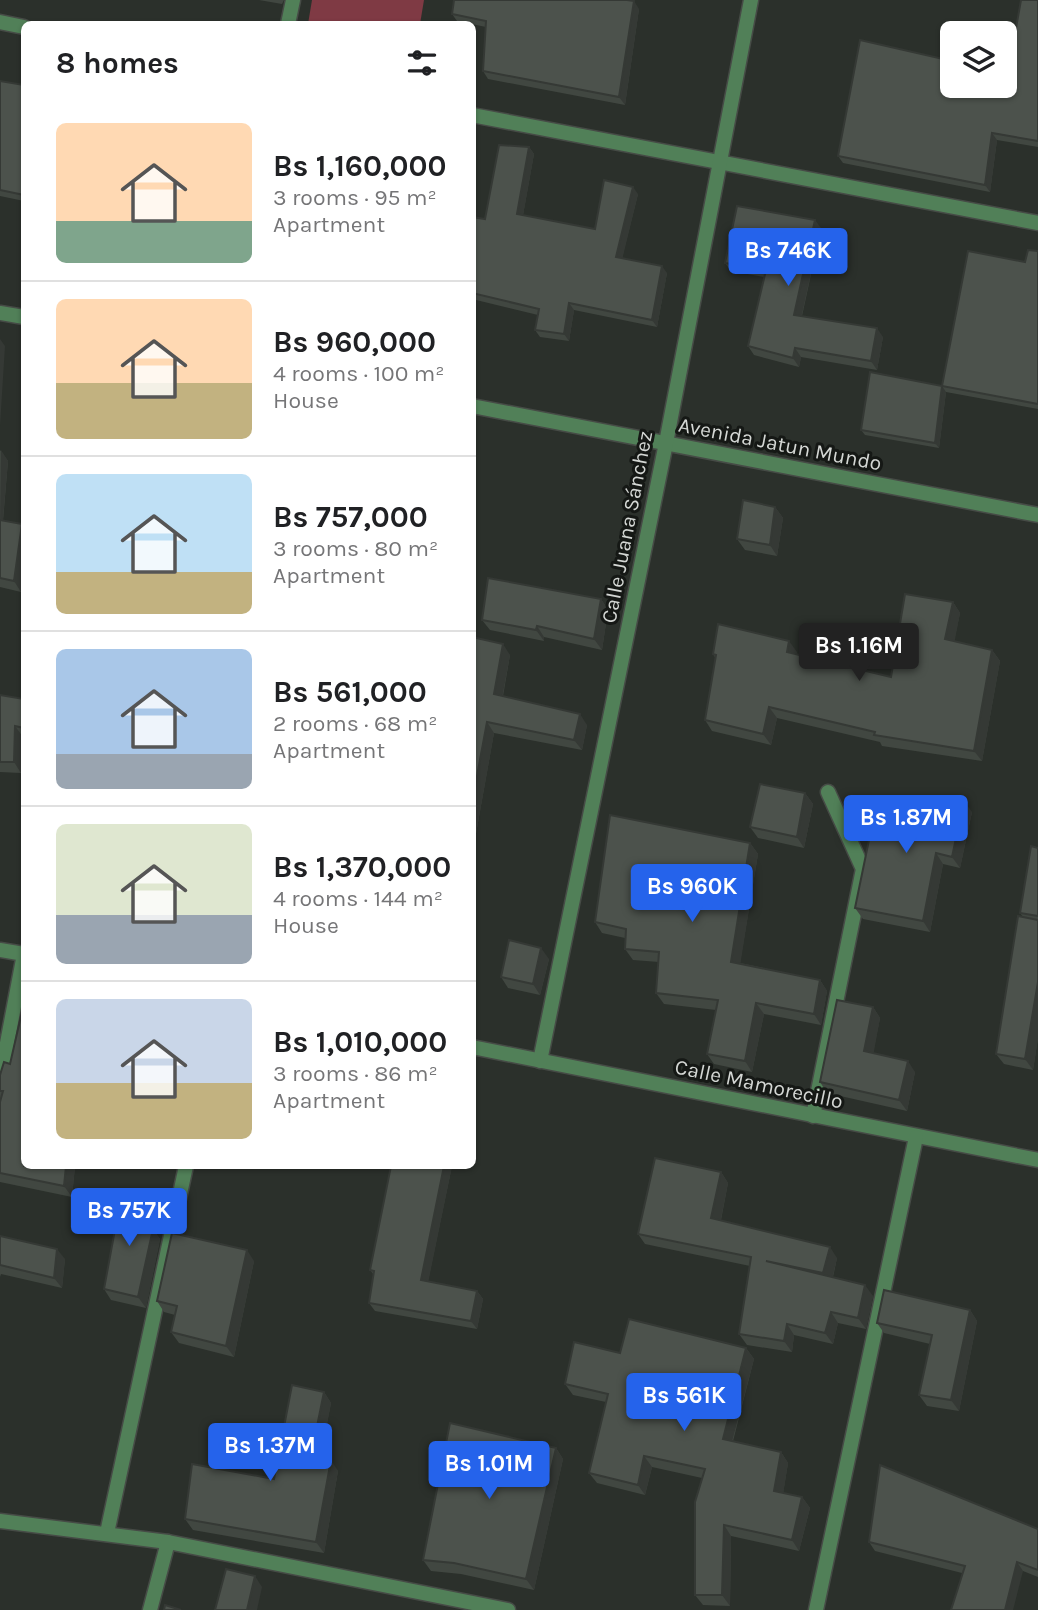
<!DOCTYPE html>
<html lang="en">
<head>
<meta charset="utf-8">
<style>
	:root { --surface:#fff; --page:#f6f6f6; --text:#202124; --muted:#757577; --line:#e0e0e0; --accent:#2563eb }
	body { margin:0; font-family:Karla,sans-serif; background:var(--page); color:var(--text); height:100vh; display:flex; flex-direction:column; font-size:26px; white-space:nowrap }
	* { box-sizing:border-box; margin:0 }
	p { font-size:23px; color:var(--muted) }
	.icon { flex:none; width:38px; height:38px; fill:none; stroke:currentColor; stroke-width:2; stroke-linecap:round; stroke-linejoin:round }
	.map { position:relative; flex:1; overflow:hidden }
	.panel { position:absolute; left:21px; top:21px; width:455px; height:1148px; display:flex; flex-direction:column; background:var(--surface); border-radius:10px; box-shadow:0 2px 5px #0004 }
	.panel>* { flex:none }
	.tools { position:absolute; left:940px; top:21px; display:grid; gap:14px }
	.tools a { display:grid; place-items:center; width:77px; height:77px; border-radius:10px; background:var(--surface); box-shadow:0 2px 5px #0004; font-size:35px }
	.price { position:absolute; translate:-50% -60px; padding:0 16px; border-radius:7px; background:var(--accent); color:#fff; font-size:23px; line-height:46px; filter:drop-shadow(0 2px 4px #0008) }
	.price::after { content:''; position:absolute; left:50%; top:42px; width:21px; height:16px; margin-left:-10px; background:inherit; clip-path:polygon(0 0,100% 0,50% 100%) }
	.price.active { background:#222; color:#fff }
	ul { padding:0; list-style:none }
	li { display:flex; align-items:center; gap:21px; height:175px; padding:0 35px }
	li+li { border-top:2px solid var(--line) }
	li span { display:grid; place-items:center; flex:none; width:196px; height:140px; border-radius:10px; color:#555 }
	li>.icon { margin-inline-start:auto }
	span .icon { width:84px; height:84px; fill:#fffc; stroke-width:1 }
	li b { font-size:30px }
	h2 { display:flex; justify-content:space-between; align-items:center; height:84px; padding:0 35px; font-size:30px }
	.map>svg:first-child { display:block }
</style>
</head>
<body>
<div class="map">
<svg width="1038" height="1610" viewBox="0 0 1038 1610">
	<rect width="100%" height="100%" fill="#2b302b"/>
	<path fill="#7f3a44" d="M312 0H424L420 24H308Z"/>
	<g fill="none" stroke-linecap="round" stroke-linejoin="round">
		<g stroke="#464b46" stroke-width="17">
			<g id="service">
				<path d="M288 24 293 0"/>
				<path d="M0 1080 24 954"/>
				<path d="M813 1116 863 869 828 792"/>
				<path d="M107 1533 186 1166"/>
			</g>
		</g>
		<g stroke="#464b46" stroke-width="17">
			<g id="minor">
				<path d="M0 22 24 27"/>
				<path d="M472 115 1038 223"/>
				<path d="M0 313 24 317"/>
				<path d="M472 406 1038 515"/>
				<path d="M0 950 24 954"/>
				<path d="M472 1047 1038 1160"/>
				<path d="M540 1061 666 443 751 0"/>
				<path d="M0 1521 168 1542 508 1610"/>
				<path d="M150 1610 168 1542"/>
				<path d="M816 1610 916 1137"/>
			</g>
		</g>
		<use href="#service" stroke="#518058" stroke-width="14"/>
		<use href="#minor" stroke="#518058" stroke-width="14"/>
	</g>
	<g fill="#414741">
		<path d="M259 0H284L282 4Z"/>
		<path d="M1038 0V147L997 140 990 192 843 163 838 156 1008 73Z"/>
		<path d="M639 9 625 105 488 79 483 71 486 27 457 21 452 14Z"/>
		<path d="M0 81 24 85V201L0 196Z"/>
		<path d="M529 147 534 154 523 215 595 229 638 194 622 258 667 273 657 327 574 310 569 341 540 337 535 330 538 315 472 299V217L485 219Z"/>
		<path d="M821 228 802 316 883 337 877 370 801 357 799 367 754 355 748 346 764 277 731 271 725 263Z"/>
		<path d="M1038 251V409L946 392 939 448 865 435 861 430 942 386 1025 262Z"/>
		<path d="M0 450 8 461 3 521 21 592 0 587Z"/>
		<path d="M775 507 783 518 777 556 745 550 737 539Z"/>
		<path d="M601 599 608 610 602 650 544 637V641L490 630 482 620Z"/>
		<path d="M953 602 960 613 954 641 992 650 1000 661 982 761 882 746 880 742 777 718 771 745 712 731 705 720 716 659 713 654 797 652 796 654 891 677Z"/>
		<path d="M472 637 510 655 503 696 587 725 582 750 494 733 472 856Z"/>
		<path d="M0 695 24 699V737H23L21 773 0 772Z"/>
		<path d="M805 793 813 804 804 848 758 838 750 827Z"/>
		<path d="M972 812 960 868 943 864 930 932 863 919 855 908Z"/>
		<path d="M750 843 758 854 740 963 820 980 827 991 821 1025 764 1014 752 1072 714 1064 707 1054 716 1010 664 1004 656 993 659 962 633 960 625 949V938L602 933 595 922Z"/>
		<path d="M1038 848V1038L1033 1070 1004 1064 996 1054 1023 917 1020 913Z"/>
		<path d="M549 959 540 995 508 988 501 977Z"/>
		<path d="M873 1007 880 1018 873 1053 915 1072 907 1111 827 1093 820 1082Z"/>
		<path d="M0 1075 24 1166H75L72 1197 0 1182Z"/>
		<path d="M391 1166H452L428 1281 477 1291 483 1299 477 1329 375 1311 369 1303 374 1275 370 1270Z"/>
		<path d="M721 1172 728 1183 721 1220 837 1258 833 1277 873 1296 866 1329 838 1323 833 1344 794 1335 792 1352 747 1345 739 1334 750 1266 645 1244 638 1234Z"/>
		<path d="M150 1203 157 1213 154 1231 160 1239 146 1308 111 1300 104 1289Z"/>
		<path d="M0 1236 65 1259 62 1288 1 1274 0 1277Z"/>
		<path d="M254 1261 234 1357 179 1343 171 1332 175 1315 164 1312 157 1301Z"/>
		<path d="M970 1310 977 1321 959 1411 927 1406 919 1395 930 1344 884 1333 877 1323Z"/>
		<path d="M746 1348 754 1359 733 1441 781 1452 788 1463 783 1493 802 1497 810 1508 799 1551 731 1536 730 1606 703 1605 695 1595 702 1478 652 1467 645 1495 597 1483 589 1473 606 1402 573 1395 565 1384 620 1353Z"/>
		<path d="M324 1392 331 1403 320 1458 338 1471 324 1553 193 1530 185 1519 274 1479Z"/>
		<path d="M556 1448 563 1459 534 1590 461 1574 431 1571 423 1560Z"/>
		<path d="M1038 1529V1577L1023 1571 962 1573 875 1551 869 1542Z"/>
	</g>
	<g fill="#353935">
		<path d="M634 1 639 9 625 105 619 97Z"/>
		<path d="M992 133 997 140 990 192 985 185Z"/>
		<path d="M529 147 534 154 522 221 517 214Z"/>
		<path d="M633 187 638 194 621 264 616 257Z"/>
		<path d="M815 220 821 228 800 323 794 315Z"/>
		<path d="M662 266 667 273 657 327 652 320Z"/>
		<path d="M569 303 574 310 569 341 564 334Z"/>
		<path d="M877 328 883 337 877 370 871 361Z"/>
		<path d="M0 339 5 346 0 426Z"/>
		<path d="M795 348 801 357 799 367 793 358Z"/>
		<path d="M942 386 946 392 939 448 935 443Z"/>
		<path d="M1 450 8 461 2 530 0 527Z"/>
		<path d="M775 507 783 518 777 556 770 545Z"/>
		<path d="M22 524 24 528V570L21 592 14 581Z"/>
		<path d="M601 599 608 610 602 650 594 639Z"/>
		<path d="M953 602 960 613 953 650 945 639Z"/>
		<path d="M537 626 544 637V641L536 630Z"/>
		<path d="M789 641 797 652 795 662 787 652Z"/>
		<path d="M503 644 510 655 501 704 494 694Z"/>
		<path d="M992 650 1000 661 982 761 974 751Z"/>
		<path d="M769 707 777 718 771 745 763 734Z"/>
		<path d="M580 714 587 725 582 750 574 740Z"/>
		<path d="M487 722 494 733 472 856V803Z"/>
		<path d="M15 726 23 737 21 773 14 762Z"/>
		<path d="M805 793 813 804 804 848 797 837Z"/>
		<path d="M964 801 972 812 960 868 952 857Z"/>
		<path d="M750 843 758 854 739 972 731 962Z"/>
		<path d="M936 853 943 864 930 932 923 921Z"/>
		<path d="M541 948 549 959 540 995 533 984Z"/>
		<path d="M820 980 827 991 821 1025 814 1014Z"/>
		<path d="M1038 982V1038L1033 1070 1025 1059Z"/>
		<path d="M756 1003 764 1014 752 1072 745 1061Z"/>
		<path d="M873 1007 880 1018 872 1062 864 1051Z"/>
		<path d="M908 1061 915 1072 907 1111 899 1100Z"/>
		<path d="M66 1166H75L72 1197 64 1186Z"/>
		<path d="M444 1166H452L427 1288 421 1280Z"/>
		<path d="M721 1172 728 1183 719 1229 711 1218Z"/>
		<path d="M150 1203 157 1213 154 1231 160 1239 146 1308 138 1297 145 1227Z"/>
		<path d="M830 1247 837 1258 831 1284 823 1273Z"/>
		<path d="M57 1249 65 1259 62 1288 54 1278Z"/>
		<path d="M247 1250 254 1261 234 1357 226 1346Z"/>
		<path d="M865 1285 873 1296 866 1329 858 1318Z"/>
		<path d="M477 1291 483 1299 477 1329 471 1321Z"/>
		<path d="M970 1310 977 1321 959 1411 951 1400Z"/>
		<path d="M831 1312 838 1323 833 1344 825 1333Z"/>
		<path d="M787 1324 794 1335 792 1352 784 1341Z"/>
		<path d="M746 1348 754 1359 730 1449 723 1439Z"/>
		<path d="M324 1392 331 1403 319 1467 311 1456Z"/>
		<path d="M556 1448 563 1459 534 1590 526 1579Z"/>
		<path d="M781 1452 788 1463 782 1501 774 1491Z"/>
		<path d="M644 1456 652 1467 645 1495 638 1485Z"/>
		<path d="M331 1460 338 1471 324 1553 316 1542Z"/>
		<path d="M802 1497 810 1508 799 1551 792 1540Z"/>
		<path d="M724 1525 731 1536 730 1606 722 1595Z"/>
		<path d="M1017 1562 1023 1571 1013 1610H1005Z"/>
		<path d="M255 1576 262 1587 257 1610H247Z"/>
	</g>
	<g fill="#4c524c" stroke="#353935" stroke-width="2">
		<path d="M454 0H627L634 1 619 97 483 71 486 21 452 14Z"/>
		<path d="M1021 0H1038V141L992 133 985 185 838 156 860 40 952 61V86H1004V73H1008Z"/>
		<path d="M0 81 24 85V195L0 190Z"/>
		<path d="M499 145 529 147 517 214 595 229 604 180 633 187 616 257 662 266 652 320 569 303 564 334 535 330 539 309 472 293V217L485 219Z"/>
		<path d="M737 206 815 220 794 315 877 328 871 361 795 348 793 358 748 346 766 270 725 263Z"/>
		<path d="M1028 250 1038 251V404L942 386 968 251 1025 262Z"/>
		<path d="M870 372 942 386 935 443 861 430Z"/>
		<path d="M743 500 775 507 770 545 737 539Z"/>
		<path d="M0 520 22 524 14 581 0 578Z"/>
		<path d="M488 578 601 599 594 639 537 626 536 630 482 620Z"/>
		<path d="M905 594 953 602 945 639 992 650 974 751 874 735 875 732 769 707 763 734 705 720 716 655 713 654 718 624 789 641 787 652 891 677Z"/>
		<path d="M472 637 503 644 494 694 580 714 574 740 487 722 472 803Z"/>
		<path d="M0 695 24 699V728L15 726 14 762H0Z"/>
		<path d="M760 784 805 793 797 837 750 827Z"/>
		<path d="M877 801H964L952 857 936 853 923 921 855 908Z"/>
		<path d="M610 815 750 843 731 962 820 980 814 1014 756 1003 745 1061 707 1054 718 1000 656 993 659 952 625 949 626 929 595 922Z"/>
		<path d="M1031 846 1038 848V916L1020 913Z"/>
		<path d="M1018 916 1038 920V982L1025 1059 996 1054Z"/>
		<path d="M509 940 541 948 533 984 501 977Z"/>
		<path d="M837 1000 873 1007 864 1051 908 1061 899 1100 820 1082Z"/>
		<path d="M24 1003V1166H66L64 1186 0 1173V1102L3 1091H0V1075L4 1062 10 1064Z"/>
		<path d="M655 1158 721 1172 711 1218 830 1247 823 1273 766 1261 865 1285 858 1318 831 1312 825 1333 787 1324 784 1341 739 1334 751 1257 638 1234Z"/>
		<path d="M391 1166H444L421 1280 477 1291 471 1321 369 1303 374 1271 370 1270Z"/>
		<path d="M121 1197 150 1203 145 1227 153 1229 138 1297 104 1289Z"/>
		<path d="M172 1233 247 1250 226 1346 171 1332 177 1306 157 1301Z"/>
		<path d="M0 1236 57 1249 54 1278 0 1265Z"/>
		<path d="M884 1290 970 1310 951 1400 919 1395 932 1335 877 1323Z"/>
		<path d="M629 1319 746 1348 723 1439 781 1452 774 1491 802 1497 792 1540 724 1525 722 1595H695V1502L705 1469 644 1456 638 1485 589 1473 608 1394 565 1384 574 1342 620 1353Z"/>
		<path d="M292 1385 324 1392 311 1456 331 1460 316 1542 185 1519 192 1464 274 1479Z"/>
		<path d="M450 1423 556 1448 526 1579 454 1563 423 1560Z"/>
		<path d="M880 1465 1038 1529V1570L1017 1562 1005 1610H951L965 1566 869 1542Z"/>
		<path d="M226 1569 255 1576 247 1610H248H215Z"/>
		<path d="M165 1605 181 1610H164Z"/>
	</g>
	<g text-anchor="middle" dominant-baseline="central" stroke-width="6" stroke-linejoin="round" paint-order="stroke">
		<g font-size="21" fill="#d4d7d4" stroke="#151815">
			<text transform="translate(780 444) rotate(11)">Avenida Jatun Mundo</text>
			<text transform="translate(627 527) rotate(-79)">Calle Juana Sánchez</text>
			<text transform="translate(759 1084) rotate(12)">Calle Mamorecillo</text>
		</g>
	</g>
</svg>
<div class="tools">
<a><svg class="icon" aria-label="layers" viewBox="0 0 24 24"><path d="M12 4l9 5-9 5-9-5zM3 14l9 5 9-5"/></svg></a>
</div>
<b class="price" style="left:788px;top:288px">Bs 746K</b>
<b class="price active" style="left:859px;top:683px">Bs 1.16M</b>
<b class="price" style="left:906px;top:855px">Bs 1.87M</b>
<b class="price" style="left:692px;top:924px">Bs 960K</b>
<b class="price" style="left:129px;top:1248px">Bs 757K</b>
<b class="price" style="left:684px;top:1433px">Bs 561K</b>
<b class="price" style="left:270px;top:1483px">Bs 1.37M</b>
<b class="price" style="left:489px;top:1501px">Bs 1.01M</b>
<section class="panel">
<h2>8 homes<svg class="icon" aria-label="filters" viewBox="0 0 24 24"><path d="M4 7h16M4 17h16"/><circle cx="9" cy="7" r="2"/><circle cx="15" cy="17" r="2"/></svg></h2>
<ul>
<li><span style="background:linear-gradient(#ffd9b3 70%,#7fa58c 0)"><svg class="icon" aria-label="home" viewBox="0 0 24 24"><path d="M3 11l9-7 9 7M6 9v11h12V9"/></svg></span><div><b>Bs 1,160,000</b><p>3 rooms · 95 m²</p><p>Apartment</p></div></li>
<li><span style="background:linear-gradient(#ffd9b3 60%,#c2b280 0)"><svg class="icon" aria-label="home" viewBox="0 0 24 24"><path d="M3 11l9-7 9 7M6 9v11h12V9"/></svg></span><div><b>Bs 960,000</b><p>4 rooms · 100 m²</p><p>House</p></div></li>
<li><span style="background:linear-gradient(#bfe0f5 70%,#c2b280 0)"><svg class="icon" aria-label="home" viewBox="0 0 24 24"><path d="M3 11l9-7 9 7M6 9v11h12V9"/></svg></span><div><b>Bs 757,000</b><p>3 rooms · 80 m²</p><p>Apartment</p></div></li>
<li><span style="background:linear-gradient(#a9c7e8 75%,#9aa5b1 0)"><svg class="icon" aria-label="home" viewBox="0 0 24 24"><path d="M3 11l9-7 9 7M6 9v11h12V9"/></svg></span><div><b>Bs 561,000</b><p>2 rooms · 68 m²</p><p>Apartment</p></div></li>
<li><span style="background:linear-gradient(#dfe7d0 65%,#9aa5b1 0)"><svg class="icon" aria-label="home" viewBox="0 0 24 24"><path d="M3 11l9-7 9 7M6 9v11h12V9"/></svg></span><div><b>Bs 1,370,000</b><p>4 rooms · 144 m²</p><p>House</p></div></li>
<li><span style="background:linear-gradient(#c9d6e8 60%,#c2b280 0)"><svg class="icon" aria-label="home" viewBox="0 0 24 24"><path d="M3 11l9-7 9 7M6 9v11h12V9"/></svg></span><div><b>Bs 1,010,000</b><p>3 rooms · 86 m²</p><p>Apartment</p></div></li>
</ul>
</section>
</div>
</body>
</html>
